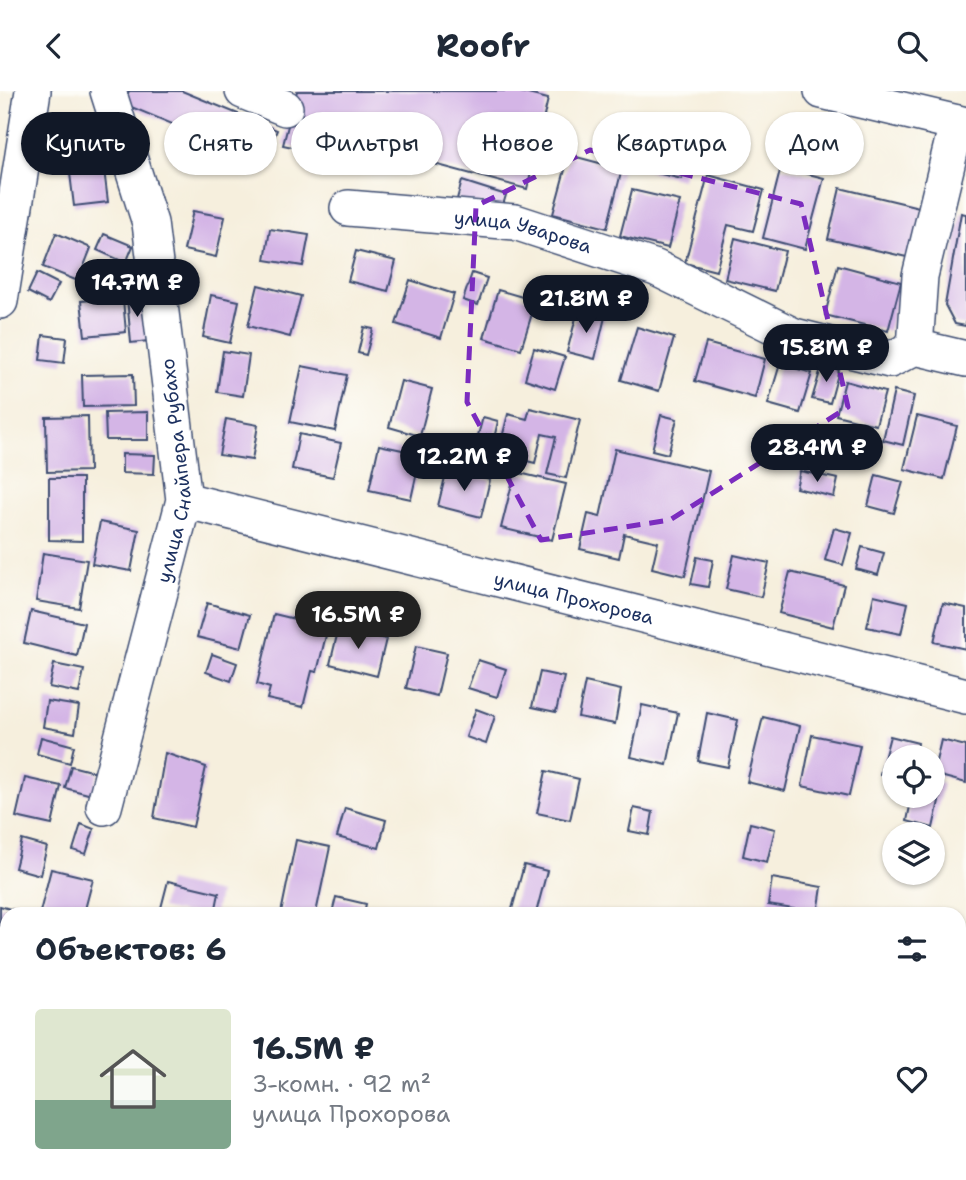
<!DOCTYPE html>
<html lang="ru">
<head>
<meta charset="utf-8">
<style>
	:root { --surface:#fff; --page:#f6f6f7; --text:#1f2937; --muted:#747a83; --line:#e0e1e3; --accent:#111827 }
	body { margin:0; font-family:"Shantell Sans",sans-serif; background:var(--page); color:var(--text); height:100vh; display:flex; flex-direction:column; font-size:26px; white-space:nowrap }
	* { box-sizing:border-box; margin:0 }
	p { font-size:23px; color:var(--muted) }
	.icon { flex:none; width:38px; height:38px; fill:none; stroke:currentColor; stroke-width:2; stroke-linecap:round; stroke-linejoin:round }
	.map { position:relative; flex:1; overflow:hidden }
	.details { position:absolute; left:0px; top:816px; width:966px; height:275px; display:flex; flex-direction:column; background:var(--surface); border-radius:21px 21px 0 0; box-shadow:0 2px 5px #0004 }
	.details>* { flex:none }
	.hud { position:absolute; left:21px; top:21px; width:924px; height:63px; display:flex; gap:14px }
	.tools { position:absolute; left:882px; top:654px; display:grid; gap:14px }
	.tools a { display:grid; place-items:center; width:63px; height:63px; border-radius:50%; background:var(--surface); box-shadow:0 2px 5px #0004; font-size:35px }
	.price { position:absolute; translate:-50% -60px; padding:0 16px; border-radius:24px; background:var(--accent); color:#fff; font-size:23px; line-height:46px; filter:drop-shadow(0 2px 4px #0008) }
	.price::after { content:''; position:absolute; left:50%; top:42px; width:21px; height:16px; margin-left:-10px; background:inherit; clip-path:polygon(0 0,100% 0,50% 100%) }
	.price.selected { background:#222; color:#fff }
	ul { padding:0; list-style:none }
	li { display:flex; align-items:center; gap:21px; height:175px; padding:0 35px }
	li+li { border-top:2px solid var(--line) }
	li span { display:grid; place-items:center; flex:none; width:196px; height:140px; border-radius:7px; color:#555 }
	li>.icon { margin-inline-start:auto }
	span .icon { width:84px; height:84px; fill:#fffc; stroke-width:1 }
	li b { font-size:30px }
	h2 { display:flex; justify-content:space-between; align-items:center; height:84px; padding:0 35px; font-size:30px }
	.pill { padding:0 24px; border-radius:32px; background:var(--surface); box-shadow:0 2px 5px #0004; font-size:24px; line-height:63px }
	.pill.selected { background:var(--accent); color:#fff }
	header { display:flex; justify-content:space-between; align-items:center; height:91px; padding:0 35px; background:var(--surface); font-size:32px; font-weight:700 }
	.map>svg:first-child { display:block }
</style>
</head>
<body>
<header><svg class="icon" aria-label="back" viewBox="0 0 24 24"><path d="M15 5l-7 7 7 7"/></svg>Roofr<svg class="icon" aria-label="search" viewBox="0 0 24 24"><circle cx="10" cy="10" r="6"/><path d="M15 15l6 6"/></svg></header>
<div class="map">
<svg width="966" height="1089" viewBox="0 0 966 1089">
	<rect width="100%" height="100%" fill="#fdfcf7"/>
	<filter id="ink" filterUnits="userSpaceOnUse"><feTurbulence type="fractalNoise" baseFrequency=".0143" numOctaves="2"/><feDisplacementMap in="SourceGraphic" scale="14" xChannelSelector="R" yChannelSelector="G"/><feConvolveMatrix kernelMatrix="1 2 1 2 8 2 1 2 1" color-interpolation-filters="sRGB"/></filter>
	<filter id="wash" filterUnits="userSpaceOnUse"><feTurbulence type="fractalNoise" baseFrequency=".00686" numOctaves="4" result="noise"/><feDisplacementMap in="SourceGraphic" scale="28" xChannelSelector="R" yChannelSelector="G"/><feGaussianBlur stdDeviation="1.57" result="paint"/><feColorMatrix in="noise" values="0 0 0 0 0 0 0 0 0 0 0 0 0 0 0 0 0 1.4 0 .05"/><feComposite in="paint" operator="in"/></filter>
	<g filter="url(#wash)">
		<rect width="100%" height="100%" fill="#f6efdd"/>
		<g id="blocks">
			<g fill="#d4b5e6">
				<path d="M129 0H182L277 39 264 71 124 13Z"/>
				<path d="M297 0H516L548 8 527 98 412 67 406 80 283 54Z"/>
				<path d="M646 51 688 61 682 88 640 78Z"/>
				<path d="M102 62 108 111 74 115 68 66Z"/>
				<path d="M569 64 622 78 607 137 553 123Z"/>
				<path d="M781 76 824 87 805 158 763 147Z"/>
				<path d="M708 84 764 99 753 140 728 134 716 180 685 172Z"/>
				<path d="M462 90 506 104 501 121 457 108Z"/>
				<path d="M840 97 923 117 911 167 828 148Z"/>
				<path d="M632 99 680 110 668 157 620 145Z"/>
				<path d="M193 120 225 126 216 166 184 159Z"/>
				<path d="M961 122 966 123V235L955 233 945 214Z"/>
				<path d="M270 138 309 144 303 175 265 169Z"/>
				<path d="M56 142 91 157 78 190 43 176Z"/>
				<path d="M104 143 133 155 126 172 97 159Z"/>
				<path d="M735 147 785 160 775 200 725 188Z"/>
				<path d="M356 160 396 170 388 200 348 190Z"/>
				<path d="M838 174 901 191 888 240 825 224Z"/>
				<path d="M37 182 59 193 49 212 28 201Z"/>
				<path d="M472 182 487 187 478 214 463 209Z"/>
				<path d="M121 188 126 241 85 245 81 210 92 209 91 191Z"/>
				<path d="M410 189 454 203 441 247 396 233Z"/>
				<path d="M258 194 301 205 290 246 248 235Z"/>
				<path d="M498 199 536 210 521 258 484 247Z"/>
				<path d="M143 204 148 250 131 252 127 206Z"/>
				<path d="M211 204 239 210 230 252 203 246Z"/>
				<path d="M578 219 605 226 595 268 567 261Z"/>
				<path d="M364 236 373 238 366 264 358 262Z"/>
				<path d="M637 236 674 247 659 300 621 289Z"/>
				<path d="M43 244 67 247 64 272 40 269Z"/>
				<path d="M706 252 765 268 755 307 695 290Z"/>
				<path d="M534 257 565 266 555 298 525 288Z"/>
				<path d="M223 260 249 264 243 305 217 301Z"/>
				<path d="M780 273 812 282 800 322 768 313Z"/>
				<path d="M822 274 839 279 830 312 812 308Z"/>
				<path d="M302 275 347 284 335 340 290 331Z"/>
				<path d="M133 283 134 315 83 316 82 284Z"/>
				<path d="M401 290 432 298 420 345 389 336Z"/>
				<path d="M845 290 885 301 876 334 836 324Z"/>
				<path d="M894 300 914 305 903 354 883 349Z"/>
				<path d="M530 317 580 329 566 387 547 383 556 346 542 343 535 372 498 363 508 323 527 328Z"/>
				<path d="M148 321V349H106L105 322Z"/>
				<path d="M661 324 677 328 668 363 652 359Z"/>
				<path d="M88 325 89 380 47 381 46 326Z"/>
				<path d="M917 325 957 335 944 388 904 378Z"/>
				<path d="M483 326 498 330 493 352 477 348Z"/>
				<path d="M226 328 258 334 252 369 219 364Z"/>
				<path d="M299 343 341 352 333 386 292 378Z"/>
				<path d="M379 354 421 363 411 408 369 399Z"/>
				<path d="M615 358 709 380 685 485 652 477 658 451 624 443 619 467 580 458 588 423 600 426Z"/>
				<path d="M122 363 155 364 154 383 122 382Z"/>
				<path d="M447 378 490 389 481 426 438 415Z"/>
				<path d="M800 380 838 388 834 406 796 397Z"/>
				<path d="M515 381 566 393 552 449 501 437Z"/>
				<path d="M876 384 903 391 894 422 868 415Z"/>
				<path d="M49 387H82V450L49 449Z"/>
				<path d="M100 431 139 439 131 480 92 473Z"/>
				<path d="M834 437 852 442 843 474 825 469Z"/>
				<path d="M862 456 884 462 878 484 856 478Z"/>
				<path d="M43 462 87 469 79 517 36 510Z"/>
				<path d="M734 464 769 472 761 506 726 498Z"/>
				<path d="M697 466 713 469 708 496 691 493Z"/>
				<path d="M790 481 844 494 833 536 779 522Z"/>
				<path d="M874 504 908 512 901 543 867 536Z"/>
				<path d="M207 512 250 524 241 557 197 546Z"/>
				<path d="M943 512 966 517V558L934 551Z"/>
				<path d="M31 520 84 532 77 565 24 552Z"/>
				<path d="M274 523 328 536 317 581 312 580 303 616 267 608 270 597 257 593Z"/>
				<path d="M339 536 386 548 377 585 330 573Z"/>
				<path d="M416 555 447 562 437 605 406 597Z"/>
				<path d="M212 563 237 572 231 590 206 581Z"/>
				<path d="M478 569 506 578 497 606 468 597Z"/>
				<path d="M54 573 84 579 79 602 49 596Z"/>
				<path d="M540 581 564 586 556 621 532 616Z"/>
				<path d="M585 591 621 599 615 633 578 626Z"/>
				<path d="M47 610 79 615 75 642 43 636Z"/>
				<path d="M642 614 678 622 667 674 631 666Z"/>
				<path d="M476 618 495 625 486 653 466 646Z"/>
				<path d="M707 622 738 629 728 676 698 670Z"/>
				<path d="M763 626 800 635 785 700 747 691Z"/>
				<path d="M812 644 860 654 849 705 802 695Z"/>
				<path d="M890 645 918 652 915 667H894V687L880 683Z"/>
				<path d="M41 646 74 655 70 672 37 663Z"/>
				<path d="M941 649 966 655V692L933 683Z"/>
				<path d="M165 662 206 676 193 736 154 727Z"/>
				<path d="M71 675 98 682 92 704 65 697Z"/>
				<path d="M546 680 579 688 570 729 537 722Z"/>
				<path d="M25 687 61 695 52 734 16 726Z"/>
				<path d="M933 689 943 692 933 737 907 730 912 705H933Z"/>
				<path d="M345 717 386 729 379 757 337 746Z"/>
				<path d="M634 717 653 721 649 744 629 740Z"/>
				<path d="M750 732 775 738 767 771 743 765Z"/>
				<path d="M81 733 94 738 86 763 73 759Z"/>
				<path d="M22 749 47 756 40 784 15 777Z"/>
				<path d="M296 749 330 756 316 822H281Z"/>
				<path d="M524 774 547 780 536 822H511Z"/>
				<path d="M51 778 93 788 84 822 40 821Z"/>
				<path d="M772 787 822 796 818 822 768 814Z"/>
				<path d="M168 790 219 802 215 822H184L161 817Z"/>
				<path d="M336 806 366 813 364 822H332Z"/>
				<path d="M0 815 23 822H7V863L0 861Z"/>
				<path d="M0 871 7 873V894L1 916Z"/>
				<path d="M2 1030 7 1033V1063L0 1058Z"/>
				<path d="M959 1041 966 1042 961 1078H959Z"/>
				<path d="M57 1083H99L98 1089H56Z"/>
				<path d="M754 1083H785L783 1089H752Z"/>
				<path d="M880 1083H902L901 1089H878Z"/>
			</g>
		</g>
	</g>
	<g filter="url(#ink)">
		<use href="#blocks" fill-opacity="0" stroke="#3c4c71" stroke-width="2"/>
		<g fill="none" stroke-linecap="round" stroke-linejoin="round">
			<g stroke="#3c4c71" stroke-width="38">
				<g id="minor">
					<path d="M243 0 285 17"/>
					<path d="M822 0 966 34"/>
					<path id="s1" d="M348 117 515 131 656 177 794 245 890 269 915 256 966 268"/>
					<path d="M0 210 33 0"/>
					<path d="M915 256 920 185 957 32"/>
					<path id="s2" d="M184 409 966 605"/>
					<path id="s3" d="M104 716 184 409 150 132 108 0"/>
					<path d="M959 1008 966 1010"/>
				</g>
			</g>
			<use href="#minor" stroke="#fff" stroke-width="35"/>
		</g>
	</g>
	<path fill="none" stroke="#7b2cbf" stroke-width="5" stroke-dasharray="14 9" stroke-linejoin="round" d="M590 59 801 113 848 316 670 429 541 449 467 311 476 115Z"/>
	<g text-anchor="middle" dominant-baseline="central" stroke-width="7" stroke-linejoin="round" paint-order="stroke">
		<g font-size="19" fill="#1b2f5e" stroke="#fdfcf7">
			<text stroke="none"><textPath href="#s1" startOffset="177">улица Уварова</textPath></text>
			<text stroke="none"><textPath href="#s3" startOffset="346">улица Снайпера Рубахо</textPath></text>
			<text stroke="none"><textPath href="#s2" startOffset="402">улица Прохорова</textPath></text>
		</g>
	</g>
</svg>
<div class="tools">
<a><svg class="icon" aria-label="locate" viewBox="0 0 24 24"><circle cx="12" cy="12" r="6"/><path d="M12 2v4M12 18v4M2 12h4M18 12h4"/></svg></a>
<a><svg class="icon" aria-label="layers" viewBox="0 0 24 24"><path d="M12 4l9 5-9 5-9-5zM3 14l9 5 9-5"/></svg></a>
</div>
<b class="price" style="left:137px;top:228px">14.7M ₽</b>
<b class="price" style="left:586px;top:244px">21.8M ₽</b>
<b class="price" style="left:826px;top:293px">15.8M ₽</b>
<b class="price" style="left:817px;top:393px">28.4M ₽</b>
<b class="price" style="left:464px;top:402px">12.2M ₽</b>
<b class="price selected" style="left:358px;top:560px">16.5M ₽</b>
<div class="hud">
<a class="pill selected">Купить</a>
<a class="pill">Снять</a>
<a class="pill">Фильтры</a>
<a class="pill">Новое</a>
<a class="pill">Квартира</a>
<a class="pill">Дом</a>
</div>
<section class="details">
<h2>Объектов: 6<svg class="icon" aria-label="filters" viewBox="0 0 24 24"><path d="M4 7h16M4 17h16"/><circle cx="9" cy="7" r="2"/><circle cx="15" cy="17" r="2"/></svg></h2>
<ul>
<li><span style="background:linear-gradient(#dfe7d0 65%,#7fa58c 0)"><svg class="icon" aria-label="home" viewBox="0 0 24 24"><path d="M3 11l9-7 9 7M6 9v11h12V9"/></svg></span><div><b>16.5M ₽</b><p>3-комн. · 92 m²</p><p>улица Прохорова</p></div><svg class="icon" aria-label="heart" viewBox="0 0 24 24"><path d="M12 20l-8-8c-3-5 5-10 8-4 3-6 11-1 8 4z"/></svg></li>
</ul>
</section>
</div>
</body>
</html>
